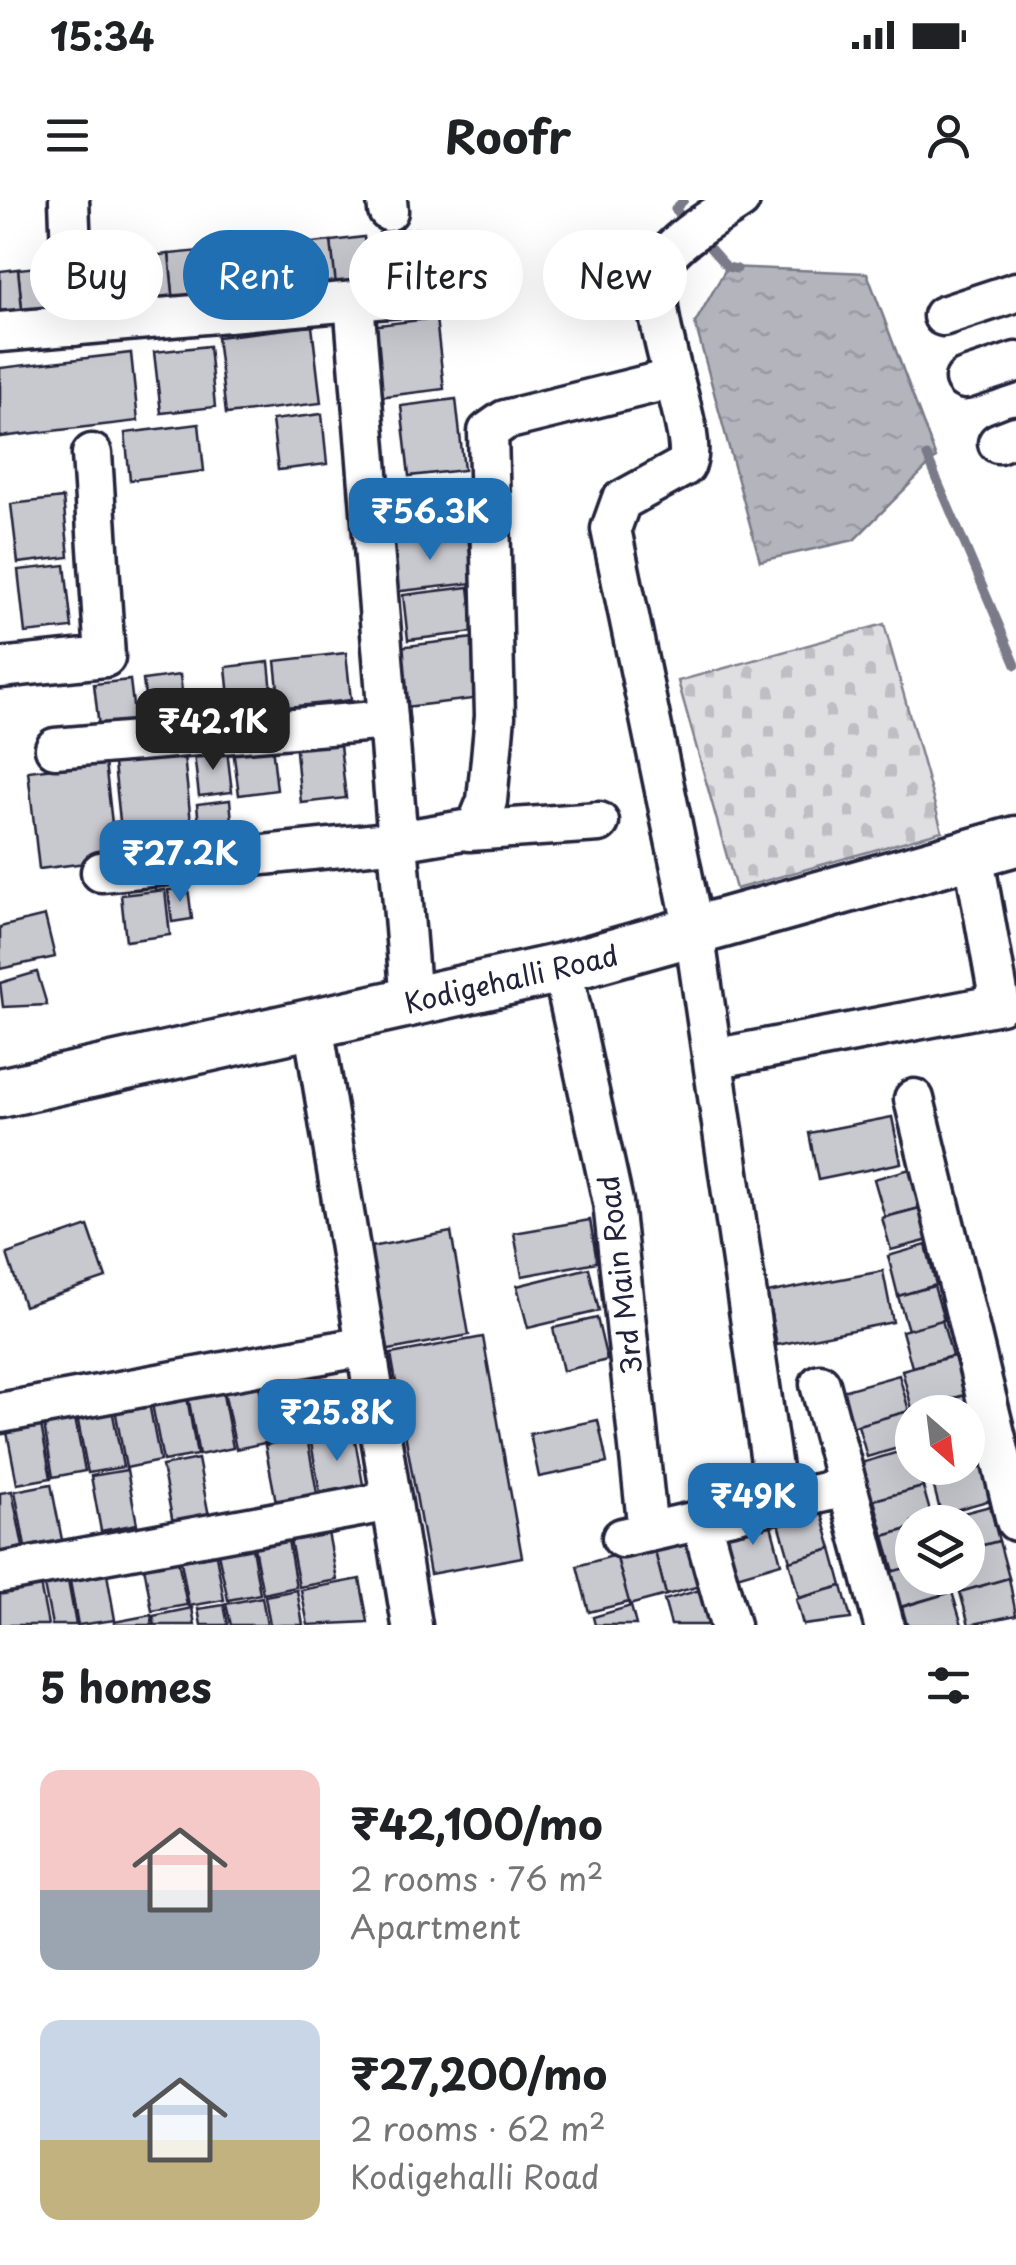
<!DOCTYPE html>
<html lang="en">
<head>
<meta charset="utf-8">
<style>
	:root { --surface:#fff; --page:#f6f6f6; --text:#202124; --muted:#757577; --accent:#1f6fb2 }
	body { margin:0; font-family:"Playpen Sans",sans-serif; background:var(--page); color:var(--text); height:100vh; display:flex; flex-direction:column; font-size:38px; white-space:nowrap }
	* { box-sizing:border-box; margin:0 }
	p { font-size:32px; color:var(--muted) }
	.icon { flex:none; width:55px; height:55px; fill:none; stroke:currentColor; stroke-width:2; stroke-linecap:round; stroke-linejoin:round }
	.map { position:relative; height:1425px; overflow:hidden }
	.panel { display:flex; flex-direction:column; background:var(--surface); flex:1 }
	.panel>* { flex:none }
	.banner { position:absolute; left:30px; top:30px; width:958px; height:90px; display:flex; gap:20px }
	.needle { width:65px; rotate:152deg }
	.buttons { position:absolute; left:895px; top:1195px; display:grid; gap:20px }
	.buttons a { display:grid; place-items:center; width:90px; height:90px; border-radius:50%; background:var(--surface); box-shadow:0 10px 40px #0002; font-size:50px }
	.price { position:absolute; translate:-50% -85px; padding:0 22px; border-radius:20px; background:var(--accent); color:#fff; font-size:32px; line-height:65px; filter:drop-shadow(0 2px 5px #0008) }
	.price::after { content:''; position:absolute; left:50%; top:60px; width:30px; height:22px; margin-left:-15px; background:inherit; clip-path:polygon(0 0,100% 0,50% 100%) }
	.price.selected { background:#222; color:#fff }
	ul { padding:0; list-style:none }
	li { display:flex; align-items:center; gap:30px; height:250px; padding:0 40px }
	li span { display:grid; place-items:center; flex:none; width:280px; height:200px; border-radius:20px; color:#555 }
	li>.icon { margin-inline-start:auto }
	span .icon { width:120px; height:120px; fill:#fffc; stroke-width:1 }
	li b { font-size:42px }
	h2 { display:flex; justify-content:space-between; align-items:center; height:120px; padding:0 40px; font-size:42px }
	.tag { padding:0 35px; border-radius:45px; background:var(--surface); box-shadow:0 10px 40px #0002; font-size:35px; line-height:90px }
	.tag.selected { background:var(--accent); color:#fff }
	.status { display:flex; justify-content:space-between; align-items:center; height:70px; padding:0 50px; background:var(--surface); direction:ltr }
	.status svg { height:28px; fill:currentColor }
	header { display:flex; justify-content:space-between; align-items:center; height:130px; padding:0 40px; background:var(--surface); font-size:45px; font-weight:700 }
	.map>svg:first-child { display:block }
</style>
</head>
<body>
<div class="status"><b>15:34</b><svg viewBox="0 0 49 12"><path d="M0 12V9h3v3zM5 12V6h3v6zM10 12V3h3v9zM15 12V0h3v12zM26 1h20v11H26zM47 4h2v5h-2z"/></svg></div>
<header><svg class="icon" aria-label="menu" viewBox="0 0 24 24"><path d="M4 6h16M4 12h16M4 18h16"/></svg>Roofr<svg class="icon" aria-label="person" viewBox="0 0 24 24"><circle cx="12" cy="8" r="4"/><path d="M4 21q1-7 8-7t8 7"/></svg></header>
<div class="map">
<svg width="1016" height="1425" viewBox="0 0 1016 1425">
	<defs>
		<pattern id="cemetery-stones" width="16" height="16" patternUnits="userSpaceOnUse" patternTransform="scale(2.5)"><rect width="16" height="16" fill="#dfdfe2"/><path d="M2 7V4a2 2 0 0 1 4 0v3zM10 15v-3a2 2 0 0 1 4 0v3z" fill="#bfbfc3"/></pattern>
		<pattern id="water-ripples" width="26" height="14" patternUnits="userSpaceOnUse" patternTransform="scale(2.5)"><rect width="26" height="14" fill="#b4b4bc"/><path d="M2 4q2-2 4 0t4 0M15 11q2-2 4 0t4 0" fill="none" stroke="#9a9aa2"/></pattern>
	</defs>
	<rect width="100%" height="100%" fill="#fff"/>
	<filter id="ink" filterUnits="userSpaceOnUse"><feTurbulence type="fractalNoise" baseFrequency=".01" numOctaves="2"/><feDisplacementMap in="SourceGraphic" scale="20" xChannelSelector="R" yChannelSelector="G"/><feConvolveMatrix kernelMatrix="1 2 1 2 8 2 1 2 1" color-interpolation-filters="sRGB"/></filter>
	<g filter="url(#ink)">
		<path fill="url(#cemetery-stones)" stroke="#80808e" stroke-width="2.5" d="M884 424 942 631 736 689 678 481Z"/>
		<path fill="url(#water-ripples)" stroke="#7a7a88" stroke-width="2.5" d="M727 67 867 73 936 258 854 340 760 361 695 123Z"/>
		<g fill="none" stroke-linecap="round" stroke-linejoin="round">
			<g stroke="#7a7a88" stroke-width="9">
				<path d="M684 0 675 9 687 22"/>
				<path d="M700 37 727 67 737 69"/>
				<path d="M927 256 1016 465"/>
			</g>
		</g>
		<g fill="#c8c8cf" stroke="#22223b" stroke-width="2.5">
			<path d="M416 29 422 82 385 86 379 33Z"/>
			<path d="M453 30 458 78 422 82 417 34Z"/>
			<path d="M364 37 369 81 335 84 331 41Z"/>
			<path d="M331 41 336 85 289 90 285 46Z"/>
			<path d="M285 45 289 90 248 95 244 50Z"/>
			<path d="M210 50 215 99 174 104 169 54Z"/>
			<path d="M244 50 248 96 215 99 210 53Z"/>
			<path d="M169 54 174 103 138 107 133 58Z"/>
			<path d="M133 60 138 107 100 111 95 64Z"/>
			<path d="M57 65 61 115 23 119 18 69Z"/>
			<path d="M18 69 23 119 0 122V71Z"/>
			<path d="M436 118 444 189 378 197 370 126Z"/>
			<path d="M312 126 321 203 226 214 217 137Z"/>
			<path d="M209 146 215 207 161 213 154 152Z"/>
			<path d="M131 153 138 221 0 237V168Z"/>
			<path d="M456 199 464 270 409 276 401 206Z"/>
			<path d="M322 214 327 264 278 270 272 220Z"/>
			<path d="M199 224 204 271 130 280 125 233Z"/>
			<path d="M465 283 470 330 401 338 395 292Z"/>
			<path d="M63 298 69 357 18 363 11 304Z"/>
			<path d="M468 334 473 383 392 392 387 343Z"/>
			<path d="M65 365 72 428 25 433 18 370Z"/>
			<path d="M469 387 474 432 408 440 403 395Z"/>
			<path d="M474 438 481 498 405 507 398 447Z"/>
			<path d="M346 453 351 500 280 508 275 461Z"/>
			<path d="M269 462 274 513 231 518 226 467Z"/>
			<path d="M180 475 185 517 148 521 143 480Z"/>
			<path d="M130 480 135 522 99 527 94 484Z"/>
			<path d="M339 536 346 598 301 603 295 541Z"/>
			<path d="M272 545 277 590 239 595 233 549Z"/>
			<path d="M227 550 232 592 199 596 194 554Z"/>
			<path d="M184 556 194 651 124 659 114 564Z"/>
			<path d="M105 562 116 659 39 669 28 571Z"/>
			<path d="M230 600 234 642 201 646 197 604Z"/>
			<path d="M188 688 192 719 172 722 168 690Z"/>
			<path d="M165 690 170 735 126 741 121 695Z"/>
			<path d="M45 716 55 757 0 769V727Z"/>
			<path d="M37 772 47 805 3 807 0 783Z"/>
			<path d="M892 917 901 963 818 980 809 933Z"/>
			<path d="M910 969 920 1008 885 1017 874 979Z"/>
			<path d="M920 1008 929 1040 891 1050 882 1018Z"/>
			<path d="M590 1020 597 1062 522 1076 514 1033Z"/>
			<path d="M88 1026 106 1078 24 1106 7 1054Z"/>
			<path d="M451 1032 469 1135 384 1151 365 1048Z"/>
			<path d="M926 1045 936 1085 898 1096 888 1056Z"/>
			<path d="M589 1068 599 1111 528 1128 517 1086Z"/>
			<path d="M883 1071 893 1122 777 1145 767 1093Z"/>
			<path d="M934 1086 944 1120 908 1130 898 1096Z"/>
			<path d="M597 1118 607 1160 563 1171 553 1128Z"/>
			<path d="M942 1120 952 1156 912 1167 902 1131Z"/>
			<path d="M483 1137 522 1357 430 1374 391 1154Z"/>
			<path d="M954 1156 965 1195 912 1209 902 1170Z"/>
			<path d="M899 1175 909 1211 848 1228 838 1192Z"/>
			<path d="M296 1177 307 1234 273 1240 262 1183Z"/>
			<path d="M259 1184 269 1242 236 1249 224 1191Z"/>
			<path d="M222 1189 233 1248 199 1255 188 1196Z"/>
			<path d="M965 1195 973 1233 968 1234V1212H913Z"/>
			<path d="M187 1197 197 1255 163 1261 152 1204Z"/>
			<path d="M149 1203 160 1261 126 1268 115 1209Z"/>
			<path d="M112 1209 123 1267 88 1273 77 1216Z"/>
			<path d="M909 1211 912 1244 867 1257 858 1225Z"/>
			<path d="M75 1218 85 1271 53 1277 44 1225Z"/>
			<path d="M598 1220 607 1263 539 1277 530 1234Z"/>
			<path d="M41 1225 51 1278 17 1284 7 1232Z"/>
			<path d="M353 1229 364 1290 321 1298 310 1237Z"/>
			<path d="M973 1233 982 1267 932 1280 928 1268H968V1234Z"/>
			<path d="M307 1237 318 1299 277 1307 265 1245Z"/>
			<path d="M912 1248V1268H918L923 1287 872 1301 861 1263Z"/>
			<path d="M198 1259 209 1316 173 1323 162 1266Z"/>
			<path d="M982 1267 991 1300 941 1314 932 1280Z"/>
			<path d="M127 1270 137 1324 101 1331 91 1276Z"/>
			<path d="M51 1284 62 1340 25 1347 15 1291Z"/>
			<path d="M923 1287 933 1322H912V1328L884 1336 874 1300Z"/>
			<path d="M12 1291 23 1347 0 1352V1293Z"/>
			<path d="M990 1306 999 1341 968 1349V1322H941L940 1319Z"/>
			<path d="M821 1311 832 1349 790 1361 779 1323Z"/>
			<path d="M770 1321 781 1363 737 1376 725 1334Z"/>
			<path d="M912 1328V1366L894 1372 884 1336Z"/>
			<path d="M328 1332 337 1380 299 1387 290 1339Z"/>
			<path d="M688 1339 700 1386 666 1395 654 1348Z"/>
			<path d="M288 1340 296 1387 263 1394 254 1347Z"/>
			<path d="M999 1341 1009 1378 960 1392 956 1378H968V1349Z"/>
			<path d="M252 1347 260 1394 228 1400 218 1353Z"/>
			<path d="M654 1348 666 1395 629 1405 617 1358Z"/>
			<path d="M832 1349 842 1386 799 1398 789 1361Z"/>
			<path d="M216 1355 224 1400 189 1406 181 1361Z"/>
			<path d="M616 1355 629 1402 589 1412 577 1366Z"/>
			<path d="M178 1360 187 1405 152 1411 144 1366Z"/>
			<path d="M912 1366V1378H948L952 1392 900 1407 891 1372Z"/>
			<path d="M107 1374 115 1420 78 1425 70 1381Z"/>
			<path d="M1009 1378 1016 1415 969 1425 960 1392Z"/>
			<path d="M360 1379 368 1422 308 1425 301 1390Z"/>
			<path d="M68 1381 76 1425H52L44 1385Z"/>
			<path d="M40 1384 48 1425H0V1392Z"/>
			<path d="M842 1386 851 1419 803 1425 796 1399Z"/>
			<path d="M297 1390 303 1425H270L265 1396Z"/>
			<path d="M700 1390 709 1425H671L664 1400Z"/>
			<path d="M952 1392 962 1425H907L902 1407Z"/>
			<path d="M262 1397 267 1425H231L226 1404Z"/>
			<path d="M224 1405 228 1425H201L198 1409Z"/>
			<path d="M631 1406 636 1425H595L593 1417Z"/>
			<path d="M192 1408 195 1425H155L153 1416Z"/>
			<path d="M151 1415 153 1425H114V1422Z"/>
		</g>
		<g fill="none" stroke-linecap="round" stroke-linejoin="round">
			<g stroke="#22223b" stroke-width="45">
				<g id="minor">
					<path d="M69 0 74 126"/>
					<path d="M387 0 388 11"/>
					<path d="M740 0C717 16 666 43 659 70 645 121 703 240 685 266L621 301 611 329 694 731 777 1303"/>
					<path d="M354 101 411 802"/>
					<path d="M943 116 1016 92"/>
					<path d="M0 132 481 90"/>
					<path d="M965 179 1016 162"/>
					<path d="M998 243 1016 236"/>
					<path d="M0 468 105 457 92 254"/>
					<path d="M55 548 388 520"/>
					<path d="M469 631 599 622"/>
					<path d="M101 672 398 641 476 628 487 601 495 516 488 232 505 220 671 179"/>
					<path d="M562 768 613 1002 648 1332"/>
					<path d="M313 824 412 1425"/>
					<path d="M713 859 1000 804 973 653"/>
					<path d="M914 899 1016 1321"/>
					<path d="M820 1184 884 1425"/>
					<path d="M0 1213 366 1146"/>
					<path d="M701 1321 730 1425"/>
					<path d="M622 1338 847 1287"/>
					<path d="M0 1373 391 1301"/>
				</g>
			</g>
			<g stroke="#22223b" stroke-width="55">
				<path id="major" d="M0 893 562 768 1016 641"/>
			</g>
			<use href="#minor" stroke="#fff" stroke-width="38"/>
			<use href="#major" stroke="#fff" stroke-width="48"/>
		</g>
	</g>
	<g text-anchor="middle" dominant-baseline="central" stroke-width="8" stroke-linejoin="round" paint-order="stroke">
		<g font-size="28" fill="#22223b" stroke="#fff">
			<text transform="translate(511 778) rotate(-13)">Kodigehalli Road</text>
			<text transform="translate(619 1075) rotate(-97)">3rd Main Road</text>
		</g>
	</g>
</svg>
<div class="buttons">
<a><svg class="needle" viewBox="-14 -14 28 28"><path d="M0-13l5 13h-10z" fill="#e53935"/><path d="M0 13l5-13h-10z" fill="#757577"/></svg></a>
<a><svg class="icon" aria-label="layers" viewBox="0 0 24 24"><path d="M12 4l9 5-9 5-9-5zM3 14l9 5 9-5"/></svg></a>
</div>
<b class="price" style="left:430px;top:363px">₹56.3K</b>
<b class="price selected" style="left:213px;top:573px">₹42.1K</b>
<b class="price" style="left:180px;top:705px">₹27.2K</b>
<b class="price" style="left:337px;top:1264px">₹25.8K</b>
<b class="price" style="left:753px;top:1348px">₹49K</b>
<div class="banner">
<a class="tag">Buy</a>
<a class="tag selected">Rent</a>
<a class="tag">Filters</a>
<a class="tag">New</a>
</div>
</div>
<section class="panel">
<h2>5 homes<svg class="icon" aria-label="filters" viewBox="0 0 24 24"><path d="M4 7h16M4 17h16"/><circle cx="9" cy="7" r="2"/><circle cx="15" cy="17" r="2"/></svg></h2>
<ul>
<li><span style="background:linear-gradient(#f6c9c9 60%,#9aa5b1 0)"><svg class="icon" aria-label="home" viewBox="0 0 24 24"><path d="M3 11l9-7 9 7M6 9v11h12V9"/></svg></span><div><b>₹42,100/mo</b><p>2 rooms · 76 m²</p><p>Apartment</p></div></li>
<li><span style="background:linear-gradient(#c9d6e8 60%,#c2b280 0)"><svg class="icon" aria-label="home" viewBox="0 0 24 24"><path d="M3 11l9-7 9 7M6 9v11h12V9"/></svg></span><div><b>₹27,200/mo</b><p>2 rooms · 62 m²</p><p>Kodigehalli Road</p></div></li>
</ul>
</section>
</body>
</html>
